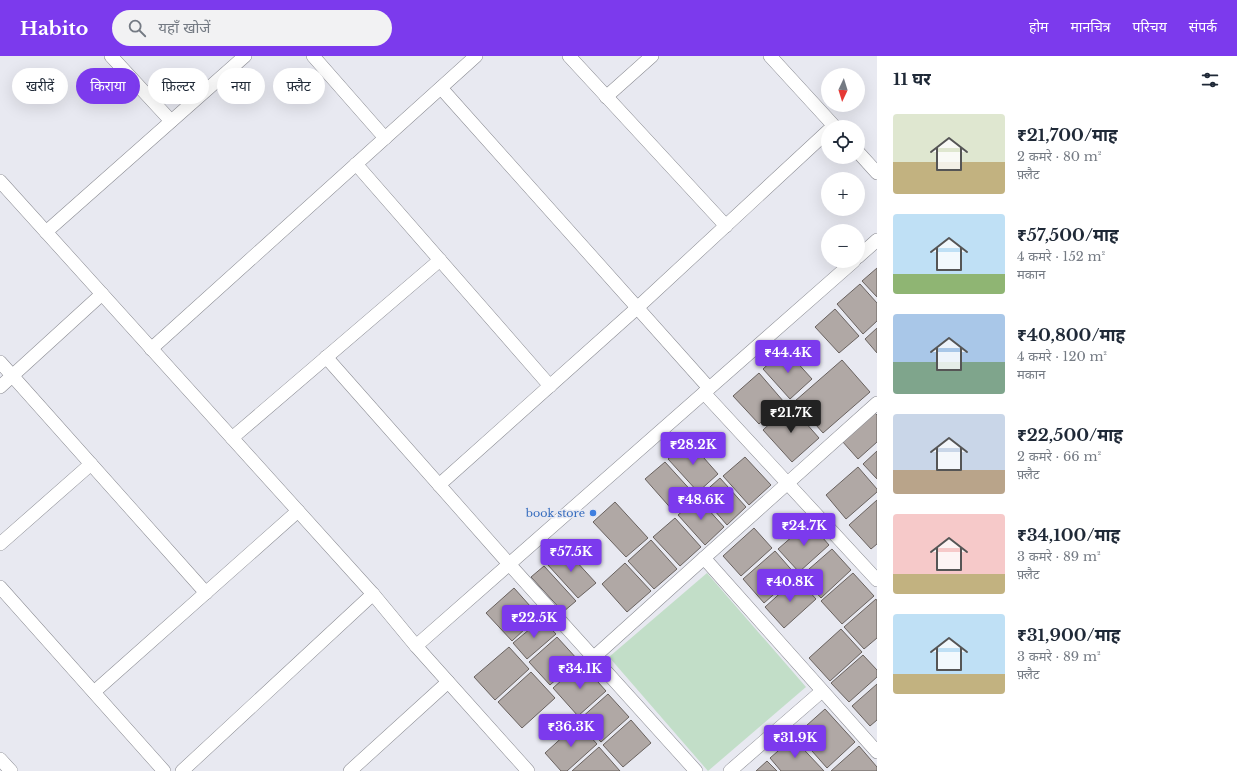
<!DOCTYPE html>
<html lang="hi">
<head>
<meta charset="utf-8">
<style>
	:root { --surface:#fff; --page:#f2f2f3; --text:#1f2937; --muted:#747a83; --accent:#7c3aed }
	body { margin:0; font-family:"Libre Baskerville","Noto Sans Devanagari",serif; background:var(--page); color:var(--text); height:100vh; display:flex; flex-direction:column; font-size:15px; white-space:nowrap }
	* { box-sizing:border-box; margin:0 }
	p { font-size:13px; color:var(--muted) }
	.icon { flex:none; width:22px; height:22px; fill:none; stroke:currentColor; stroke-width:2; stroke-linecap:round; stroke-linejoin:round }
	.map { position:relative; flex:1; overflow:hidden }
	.details { display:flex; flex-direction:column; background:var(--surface); width:360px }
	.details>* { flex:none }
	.guide { position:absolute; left:12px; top:12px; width:380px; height:36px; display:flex; gap:8px }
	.needle { width:26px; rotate:184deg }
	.tools { position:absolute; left:821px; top:12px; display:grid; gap:8px }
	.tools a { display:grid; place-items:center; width:44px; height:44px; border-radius:50%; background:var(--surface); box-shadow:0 4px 16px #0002; font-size:20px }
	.price { position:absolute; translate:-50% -34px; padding:0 9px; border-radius:4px; background:var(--accent); color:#fff; font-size:13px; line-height:26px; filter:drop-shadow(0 1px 2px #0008) }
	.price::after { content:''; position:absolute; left:50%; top:24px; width:12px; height:9px; margin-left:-6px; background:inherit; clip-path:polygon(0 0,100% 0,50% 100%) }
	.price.on { background:#222; color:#fff }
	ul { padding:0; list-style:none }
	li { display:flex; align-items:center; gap:12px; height:100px; padding:0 16px }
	li span { display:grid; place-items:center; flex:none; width:112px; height:80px; border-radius:4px; color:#555 }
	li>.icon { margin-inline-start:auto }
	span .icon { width:48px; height:48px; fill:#fffc; stroke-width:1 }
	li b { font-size:17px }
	h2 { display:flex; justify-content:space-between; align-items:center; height:48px; padding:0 16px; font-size:17px }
	.chip { padding:0 14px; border-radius:18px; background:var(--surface); box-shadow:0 4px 16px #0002; font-size:14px; line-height:36px }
	.chip.on { background:var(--accent); color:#fff }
	header { display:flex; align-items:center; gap:24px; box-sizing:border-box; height:56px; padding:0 20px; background:var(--accent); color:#fff }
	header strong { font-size:19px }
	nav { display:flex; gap:22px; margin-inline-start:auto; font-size:14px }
	.search { width:280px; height:36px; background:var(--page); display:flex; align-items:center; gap:10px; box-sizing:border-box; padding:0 14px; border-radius:22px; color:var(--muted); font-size:15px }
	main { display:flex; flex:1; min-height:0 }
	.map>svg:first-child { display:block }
</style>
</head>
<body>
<header>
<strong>Habito</strong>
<div class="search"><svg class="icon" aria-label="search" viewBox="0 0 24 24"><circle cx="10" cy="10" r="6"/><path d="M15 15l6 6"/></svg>यहाँ खोजें</div>
<nav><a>होम</a><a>मानचित्र</a><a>परिचय</a><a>संपर्क</a></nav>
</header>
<main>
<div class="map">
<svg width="877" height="715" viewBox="0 0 877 715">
	<rect width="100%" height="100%" fill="#e8e9f1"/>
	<path fill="#c2dec8" d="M707 517 806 631 708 715 609 601Z"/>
	<g fill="#b0a8a5" stroke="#69625f">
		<path d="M877 212V241L862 225Z"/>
		<path d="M860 228 877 247V265L863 278 837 248Z"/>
		<path d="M835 253 859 280 839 297 815 271Z"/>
		<path d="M877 272V297L865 283Z"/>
		<path d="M785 293 812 323 790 343 763 313Z"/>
		<path d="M842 304 870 336 823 377 795 345Z"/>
		<path d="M759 317 784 346 759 368 733 340Z"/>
		<path d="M790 349 819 382 792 406 763 374Z"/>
		<path d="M874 356 877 359V386L858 403 842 385Z"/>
		<path d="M689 385 718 418 698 436 668 403Z"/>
		<path d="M877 395V423L863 408Z"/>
		<path d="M745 401 771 429 749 449 723 420Z"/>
		<path d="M665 406 695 439 675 457 645 423Z"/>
		<path d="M858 411 877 433V436L846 463 826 439Z"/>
		<path d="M720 422 746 451 727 469 701 439Z"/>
		<path d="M698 442 724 471 705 489 678 459Z"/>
		<path d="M877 444V488L871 493 849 469Z"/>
		<path d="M615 446 648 482 626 501 593 466Z"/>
		<path d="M675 462 701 491 680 510 653 481Z"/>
		<path d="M809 466 829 489 799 516 778 493Z"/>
		<path d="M754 472 772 492 741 520 723 500Z"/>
		<path d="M651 484 677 513 654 533 628 505Z"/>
		<path d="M564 492 596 527 578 542 547 508Z"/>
		<path d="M832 493 851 514 821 542 801 520Z"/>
		<path d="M775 495 796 519 764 547 743 523Z"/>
		<path d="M625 507 651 535 627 556 602 528Z"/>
		<path d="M544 510 576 545 563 556 531 521Z"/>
		<path d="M853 517 874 540 842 568 821 545Z"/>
		<path d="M797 522 816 543 784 572 765 551Z"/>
		<path d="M514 532 539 560 512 585 486 557Z"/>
		<path d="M876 543 877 545V582L864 593 844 571Z"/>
		<path d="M542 563 556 578 527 603 513 587Z"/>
		<path d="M841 573 862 596 830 625 809 602Z"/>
		<path d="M557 581 578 604 550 629 529 606Z"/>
		<path d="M509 591 529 613 495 644 474 621Z"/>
		<path d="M863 599 877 614V621L849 646 831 627Z"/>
		<path d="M581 607 606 635 578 660 553 632Z"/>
		<path d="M531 616 555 642 522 672 498 646Z"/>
		<path d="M877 628V664L870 670 852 650Z"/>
		<path d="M608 638 629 661 601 686 580 663Z"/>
		<path d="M825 653 855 686 827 712 797 678Z"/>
		<path d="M631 664 651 687 623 711 603 689Z"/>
		<path d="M578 667 597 688 567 715H561L545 697Z"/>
		<path d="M793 682 824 715H781L770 702Z"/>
		<path d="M859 690 877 711V715H831Z"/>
		<path d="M599 691 620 715H572Z"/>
		<path d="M767 705 777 715H756Z"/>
	</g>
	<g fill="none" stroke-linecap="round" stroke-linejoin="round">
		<g stroke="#8b8c93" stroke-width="14">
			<g id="street">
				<path d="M111 0 171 65"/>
				<path d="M313 0 385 82"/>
				<path d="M569 0 726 170"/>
				<path d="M770 0 835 71"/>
				<path d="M441 32 709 332"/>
				<path d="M606 41 652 0"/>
				<path d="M858 96 877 117"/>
				<path d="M356 108 550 330"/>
				<path d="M0 125 373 538 416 590 528 715"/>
				<path d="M46 176 245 0"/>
				<path d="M858 201 877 184"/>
				<path d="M151 293 476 0"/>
				<path d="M326 301 509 508 696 715"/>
				<path d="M0 306 206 537"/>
				<path d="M0 331 102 238"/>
				<path d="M704 337 877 524"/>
				<path d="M232 382 440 204"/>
				<path d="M439 429 637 252 828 75"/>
				<path d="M0 488 91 408"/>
				<path d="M704 502 877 347"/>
				<path d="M0 531 164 715"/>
				<path d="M416 590 854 205"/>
				<path d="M593 602 704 502 877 696"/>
				<path d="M94 636 298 455"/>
				<path d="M0 703 11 715"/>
				<path d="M182 715 373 538"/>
				<path d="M350 715 448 626"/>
				<path d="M730 715 822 635"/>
			</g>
		</g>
		<use href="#street" stroke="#fff" stroke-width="13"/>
	</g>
	<circle fill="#3f7fe0" stroke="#e8e9f1" stroke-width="1.5" cx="593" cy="457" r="4"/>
	<g text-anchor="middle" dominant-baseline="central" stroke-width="3" stroke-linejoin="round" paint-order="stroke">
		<g font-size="11" fill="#366cbe" stroke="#e8e9f1" text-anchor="end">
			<text x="585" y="457">book store</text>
		</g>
	</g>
</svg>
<div class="tools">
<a><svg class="needle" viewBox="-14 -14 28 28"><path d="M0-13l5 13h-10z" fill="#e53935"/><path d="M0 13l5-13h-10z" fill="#747a83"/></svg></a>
<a><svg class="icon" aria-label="locate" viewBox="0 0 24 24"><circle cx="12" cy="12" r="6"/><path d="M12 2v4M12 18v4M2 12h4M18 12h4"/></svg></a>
<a>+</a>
<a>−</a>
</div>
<b class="price" style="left:788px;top:318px">₹44.4K</b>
<b class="price on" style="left:791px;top:378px">₹21.7K</b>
<b class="price" style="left:693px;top:410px">₹28.2K</b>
<b class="price" style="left:701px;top:465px">₹48.6K</b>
<b class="price" style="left:804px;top:491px">₹24.7K</b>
<b class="price" style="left:571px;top:517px">₹57.5K</b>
<b class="price" style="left:790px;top:547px">₹40.8K</b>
<b class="price" style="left:534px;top:583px">₹22.5K</b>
<b class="price" style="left:580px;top:634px">₹34.1K</b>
<b class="price" style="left:571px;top:692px">₹36.3K</b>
<b class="price" style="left:795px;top:703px">₹31.9K</b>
<div class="guide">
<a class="chip">खरीदें</a>
<a class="chip on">किराया</a>
<a class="chip">फ़िल्टर</a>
<a class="chip">नया</a>
<a class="chip">फ़्लैट</a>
</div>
</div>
<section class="details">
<h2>11 घर<svg class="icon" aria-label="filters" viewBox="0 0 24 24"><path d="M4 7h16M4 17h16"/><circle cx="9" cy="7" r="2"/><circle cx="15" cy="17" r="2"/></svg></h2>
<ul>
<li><span style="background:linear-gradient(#dfe7d0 60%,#c2b280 0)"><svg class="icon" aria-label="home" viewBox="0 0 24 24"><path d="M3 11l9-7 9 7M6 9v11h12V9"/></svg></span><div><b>₹21,700/माह</b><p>2 कमरे · 80 m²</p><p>फ़्लैट</p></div></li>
<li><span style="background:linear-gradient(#bfe0f5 75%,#8fb573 0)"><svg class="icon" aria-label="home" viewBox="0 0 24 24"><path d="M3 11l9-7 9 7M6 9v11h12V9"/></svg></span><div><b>₹57,500/माह</b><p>4 कमरे · 152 m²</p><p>मकान</p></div></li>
<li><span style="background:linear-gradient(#a9c7e8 60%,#7fa58c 0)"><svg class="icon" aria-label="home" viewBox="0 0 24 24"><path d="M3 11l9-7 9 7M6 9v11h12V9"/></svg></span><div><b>₹40,800/माह</b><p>4 कमरे · 120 m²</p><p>मकान</p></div></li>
<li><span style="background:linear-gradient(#c9d6e8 70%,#b9a48a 0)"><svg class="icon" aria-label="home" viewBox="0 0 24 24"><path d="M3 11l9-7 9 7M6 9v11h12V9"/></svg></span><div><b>₹22,500/माह</b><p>2 कमरे · 66 m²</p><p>फ़्लैट</p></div></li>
<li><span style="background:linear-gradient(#f6c9c9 75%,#c2b280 0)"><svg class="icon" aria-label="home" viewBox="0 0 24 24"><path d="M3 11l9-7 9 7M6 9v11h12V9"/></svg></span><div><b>₹34,100/माह</b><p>3 कमरे · 89 m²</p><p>फ़्लैट</p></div></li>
<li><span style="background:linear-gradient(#bfe0f5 75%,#c2b280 0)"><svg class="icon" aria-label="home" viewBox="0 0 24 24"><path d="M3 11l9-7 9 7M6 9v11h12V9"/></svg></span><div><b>₹31,900/माह</b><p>3 कमरे · 89 m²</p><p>फ़्लैट</p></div></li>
</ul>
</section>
</main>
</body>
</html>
